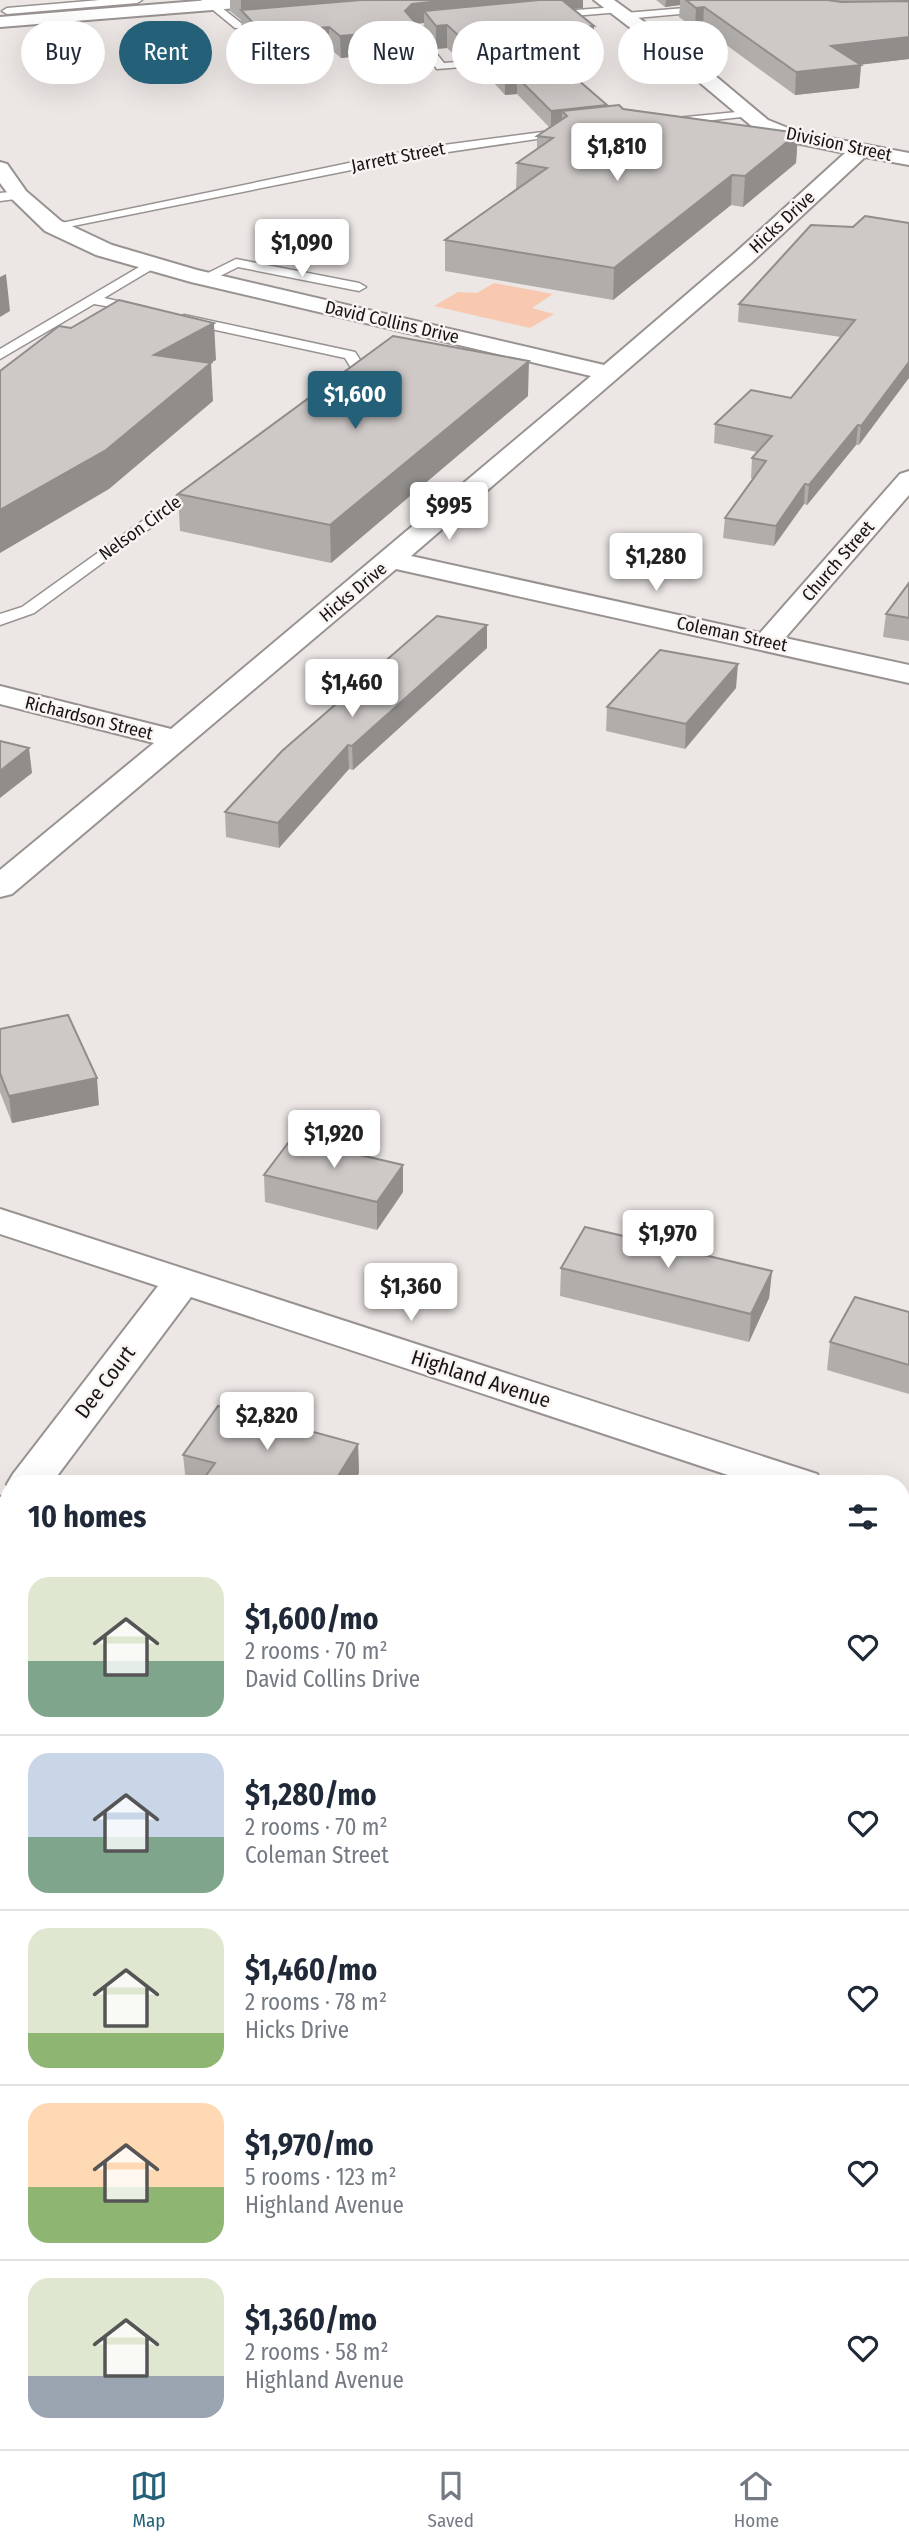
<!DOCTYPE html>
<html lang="en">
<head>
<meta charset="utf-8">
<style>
	:root { --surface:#fff; --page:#f2f2f3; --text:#1f2937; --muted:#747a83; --line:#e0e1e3; --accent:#246178 }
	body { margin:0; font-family:"Fira Sans Condensed",sans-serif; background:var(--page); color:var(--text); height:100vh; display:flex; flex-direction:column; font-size:26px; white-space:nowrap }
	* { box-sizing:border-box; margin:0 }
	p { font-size:23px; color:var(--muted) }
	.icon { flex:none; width:38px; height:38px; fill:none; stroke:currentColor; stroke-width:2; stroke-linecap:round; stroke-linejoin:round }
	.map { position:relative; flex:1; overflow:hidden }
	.details { position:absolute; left:0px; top:1475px; width:910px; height:975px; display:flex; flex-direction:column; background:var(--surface); border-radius:28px 28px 0 0; box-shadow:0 7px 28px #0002 }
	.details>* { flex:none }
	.top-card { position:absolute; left:21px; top:21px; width:868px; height:63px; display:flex; gap:14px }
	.price { position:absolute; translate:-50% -60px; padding:0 16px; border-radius:7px; background:#fff; color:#222; font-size:23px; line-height:46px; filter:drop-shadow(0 2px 4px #0008) }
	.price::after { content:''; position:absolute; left:50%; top:42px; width:21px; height:16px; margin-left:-10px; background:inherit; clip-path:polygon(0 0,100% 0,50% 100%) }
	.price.selected { background:var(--accent); color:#fff }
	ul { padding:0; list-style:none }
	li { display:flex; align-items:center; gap:21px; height:175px; padding:0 28px }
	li+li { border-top:2px solid var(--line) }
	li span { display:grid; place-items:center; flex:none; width:196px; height:140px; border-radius:21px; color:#555 }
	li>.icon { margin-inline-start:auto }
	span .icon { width:84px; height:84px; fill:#fffc; stroke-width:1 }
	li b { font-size:30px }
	h2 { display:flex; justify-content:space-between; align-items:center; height:84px; padding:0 28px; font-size:30px }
	.pill { padding:0 24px; border-radius:32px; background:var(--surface); box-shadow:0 7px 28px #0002; font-size:24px; line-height:63px }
	.pill.selected { background:var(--accent); color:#fff }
	.tab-bar { display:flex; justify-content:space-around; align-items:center; height:98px; border-top:2px solid var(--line); background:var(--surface); font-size:19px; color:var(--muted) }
	.tab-bar a { display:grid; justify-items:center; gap:4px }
	.tab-bar .selected { color:var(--accent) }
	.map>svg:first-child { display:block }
</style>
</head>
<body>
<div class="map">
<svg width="909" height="2449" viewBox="0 0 909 2449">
	<rect width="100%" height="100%" fill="#ece7e5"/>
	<path fill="#f8c8b1" d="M494 283 553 294 532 308 554 314 530 328 434 306 458 292 477 293Z"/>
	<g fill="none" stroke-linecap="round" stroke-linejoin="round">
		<g stroke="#989391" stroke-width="3">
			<g id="lane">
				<path d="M100 0H142L137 3 7 14 2 11 7 8Z"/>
				<path d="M201 0H212L241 23 271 21 276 24 271 27 235 28Z"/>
				<path d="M709 6 714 9 713 11 625 19 620 16 625 13Z"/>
				<path d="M616 7 621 10 620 12 550 18 545 15 550 12Z"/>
				<path d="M453 22 458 25 457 27 419 32 444 63 592 51 597 54 592 57 437 69 407 30Z"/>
				<path d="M747 111 751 112V116L666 125 660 122 666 119Z"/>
				<path d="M566 129 572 132 570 134 421 156 53 230 47 226 421 148Z"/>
				<path d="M19 191 25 195 23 198 0 201V193Z"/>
				<path d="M236 259 359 283 366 287 359 291 238 267 210 281 198 278Z"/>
				<path d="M151 260 156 261V267L104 298 145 307V313L94 304 0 359V349Z"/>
				<path d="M184 315 355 352 366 369 344 386H334V380L351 368 345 358 179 322 177 319Z"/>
				<path d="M204 477 209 479V485L34 613 0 625V614L22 607Z"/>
			</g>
		</g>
		<g stroke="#989391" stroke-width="4">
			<g id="street">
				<path d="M594 0H614L694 58 768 120 798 132 909 153V165L865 157 751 263 411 556 760 633 900 474 909 471V495L785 638 909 665V683L396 569 12 894 0 897V870L154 743 0 704V686L171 729 591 376 191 282 96 255 45 231 12 199 0 183V162L7 164 26 191 61 221 112 245 197 270 604 365 735 253 845 153 786 141 754 128 680 66Z"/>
				<path d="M0 1209 817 1474 823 1484H755L191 1297 51 1484H9V1488L7 1484 13 1474 158 1286 0 1234Z"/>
				<path d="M9 1494V1533L0 1535V1497Z"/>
				<path d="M901 1501 909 1503V1534L901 1532Z"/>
			</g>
		</g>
		<g stroke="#989391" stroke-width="4">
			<path id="secondary" d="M210 0H284L275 5 0 27V17Z"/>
		</g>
		<use href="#lane" fill="#fff" fill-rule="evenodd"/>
		<use href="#street" fill="#fff" fill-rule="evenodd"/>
		<use href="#secondary" fill="#fff" fill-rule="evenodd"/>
	</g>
	<g fill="#b1adab">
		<path d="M230 0H583V8L573 9 594 26 593 49 546 53 607 106 798 133 796 163 743 207 731 205 613 300 445 271V240L516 190 517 163 537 149V136L549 127 517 94 505 95 481 69V58L459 59 447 48 436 49 424 34V23L416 24 421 29V50L341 58 329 48 298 51 291 45 258 48 242 31 241 20 230 11Z"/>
		<path d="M656 0H909V59L859 65H861L859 88 795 95 703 28 695 29 679 17 680 5 665 7Z"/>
		<path d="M909 223 859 445H856L807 505 804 504 774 546 723 538 725 518 753 479 751 478 752 458 757 452 714 443 715 424 791 398 841 337 738 322 739 304 853 227Z"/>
		<path d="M528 396 331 563 180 531 178 494Z"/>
		<path d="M909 583V641L883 637 886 614Z"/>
		<path d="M487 625V648L353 770 349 769 279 848 226 837 225 812Z"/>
		<path d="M736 688 685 749 606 731 607 707Z"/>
		<path d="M0 1029 99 1105 12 1123 0 1092Z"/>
		<path d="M264 1175 403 1192 377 1230 265 1202Z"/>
		<path d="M561 1268 772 1271 769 1298 749 1342 560 1296Z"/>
		<path d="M909 1312V1394L827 1370 830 1342Z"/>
		<path d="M358 1444 359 1473 352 1484 186 1483 183 1455Z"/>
		<path d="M9 1733V1818L0 1815V1746Z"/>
		<path d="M659 2441H670L667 2446Z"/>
	</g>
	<g fill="#908d8b">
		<path d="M241 0H386L241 11Z"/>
		<path d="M449 0H583V8L433 22 424 11V23L412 24 421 29V50L341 58 340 36 405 11 412 4Z"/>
		<path d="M666 0H680V5L665 7Z"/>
		<path d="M704 7 703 28 695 29 696 8Z"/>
		<path d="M290 23 291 45 258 48 257 27Z"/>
		<path d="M447 25V48L436 49V26Z"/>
		<path d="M594 26 593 49 486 57 481 52V58L459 59V36Z"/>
		<path d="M329 27V48L298 51 297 30Z"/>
		<path d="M909 37V59L830 68 831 46Z"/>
		<path d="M861 65 859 88 795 95 796 72Z"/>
		<path d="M517 77V94L505 95V78Z"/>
		<path d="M607 105 567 116 562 111V128L551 129V111Z"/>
		<path d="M798 133 796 163 743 207 745 176Z"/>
		<path d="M732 175 731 205 613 300 614 268Z"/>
		<path d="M6 274 10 311 0 317V277Z"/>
		<path d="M214 323 216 360 156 393 154 355Z"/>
		<path d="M529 361 528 396 331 563 330 525Z"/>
		<path d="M909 362V378L859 445 861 426Z"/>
		<path d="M211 363 213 401 109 489 0 553V510Z"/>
		<path d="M858 425 856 445 807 505 809 485Z"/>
		<path d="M805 484 804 504 774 546 776 526Z"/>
		<path d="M487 625V648L353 770 352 746Z"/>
		<path d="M738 664 736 688 685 749 686 724Z"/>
		<path d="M348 745 349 769 279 848 278 823Z"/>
		<path d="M29 748 32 773 0 798V771Z"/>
		<path d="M97 1078 99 1105 12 1123 9 1096Z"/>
		<path d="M403 1165V1192L377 1230V1202Z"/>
		<path d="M772 1271 769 1298 749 1342 751 1314Z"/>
		<path d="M358 1444 359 1473 352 1484H333Z"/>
		<path d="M3 1884 7 1914 0 1925V1889Z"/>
	</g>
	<g fill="#cec9c7" stroke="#908d8b" stroke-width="2">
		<path d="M361 0H449L412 4 405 11 421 29 340 36 329 27 297 30 290 23 257 27 241 10Z"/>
		<path d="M539 0H562L594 26 459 36 447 25 436 26 424 11Z"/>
		<path d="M686 0H827L842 2 909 1V37L831 46 861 65 796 72 704 7 696 8Z"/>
		<path d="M540 47 607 105 551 111 517 77 505 78 481 52Z"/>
		<path d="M619 105 623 109 798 133 745 176 732 175 614 268 445 240 547 168 517 163 553 138 537 136 567 116 562 111Z"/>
		<path d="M865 216 909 223V362L861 426 858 425 809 485 805 484 776 526 725 518 766 461 752 458 772 436 715 424 751 390 791 398 855 320 739 304 811 225 853 227Z"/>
		<path d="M119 300 214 323 154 355 211 363 106 450 0 510V371L59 326 71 328Z"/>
		<path d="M393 336 529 361 330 525 178 494Z"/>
		<path d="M909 583V618L886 614Z"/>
		<path d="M437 616 487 625 352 746 348 745 278 823 225 812 282 751Z"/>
		<path d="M660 650 738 664 686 724 607 707Z"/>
		<path d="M0 741 29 748 0 771Z"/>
		<path d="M68 1015 97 1078 9 1096 0 1073V1029Z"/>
		<path d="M291 1139 403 1165 377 1202 264 1175Z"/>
		<path d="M585 1227 772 1271 751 1314 561 1268Z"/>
		<path d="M855 1297 909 1312V1365L830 1342Z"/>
		<path d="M218 1406 358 1444 333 1484H200L215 1463 183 1455Z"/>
		<path d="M9 1733V1790L0 1787V1746Z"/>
	</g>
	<g text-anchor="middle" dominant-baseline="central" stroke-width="5" stroke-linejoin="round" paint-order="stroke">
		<g font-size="18" fill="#161514" stroke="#f9f4f2">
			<text transform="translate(839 144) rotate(12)">Division Street</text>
			<text transform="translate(398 157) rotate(-11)">Jarrett Street</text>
			<text transform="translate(782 222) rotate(-43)">Hicks Drive</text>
			<text transform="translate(392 322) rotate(13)">David Collins Drive</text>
			<text transform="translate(140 528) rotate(-36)">Nelson Circle</text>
			<text transform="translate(838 561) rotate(-49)">Church Street</text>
			<text transform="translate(353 592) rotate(-40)">Hicks Drive</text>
			<text transform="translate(732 634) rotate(12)">Coleman Street</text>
			<text transform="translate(89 718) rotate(14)">Richardson Street</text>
		</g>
		<g font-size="21" fill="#161514" stroke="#f9f4f2">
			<text transform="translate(481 1379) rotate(18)">Highland Avenue</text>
			<text transform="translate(105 1382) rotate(-53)">Dee Court</text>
		</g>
	</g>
</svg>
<b class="price" style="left:617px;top:183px">$1,810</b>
<b class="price" style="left:302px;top:279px">$1,090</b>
<b class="price selected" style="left:355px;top:431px">$1,600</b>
<b class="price" style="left:449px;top:542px">$995</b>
<b class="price" style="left:656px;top:593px">$1,280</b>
<b class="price" style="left:352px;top:719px">$1,460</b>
<b class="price" style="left:334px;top:1170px">$1,920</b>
<b class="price" style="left:668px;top:1270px">$1,970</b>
<b class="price" style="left:411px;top:1323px">$1,360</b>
<b class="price" style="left:267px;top:1452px">$2,820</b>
<div class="top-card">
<a class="pill">Buy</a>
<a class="pill selected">Rent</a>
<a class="pill">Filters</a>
<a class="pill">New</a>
<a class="pill">Apartment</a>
<a class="pill">House</a>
</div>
<section class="details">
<h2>10 homes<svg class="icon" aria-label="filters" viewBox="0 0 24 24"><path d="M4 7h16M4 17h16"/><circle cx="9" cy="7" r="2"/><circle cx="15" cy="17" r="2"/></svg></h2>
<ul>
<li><span style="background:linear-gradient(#dfe7d0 60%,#7fa58c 0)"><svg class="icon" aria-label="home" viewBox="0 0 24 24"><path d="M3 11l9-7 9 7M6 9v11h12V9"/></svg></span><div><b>$1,600/mo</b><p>2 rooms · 70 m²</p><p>David Collins Drive</p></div><svg class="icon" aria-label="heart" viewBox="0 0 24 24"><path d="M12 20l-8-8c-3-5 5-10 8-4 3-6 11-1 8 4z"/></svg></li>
<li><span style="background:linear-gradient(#c9d6e8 60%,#7fa58c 0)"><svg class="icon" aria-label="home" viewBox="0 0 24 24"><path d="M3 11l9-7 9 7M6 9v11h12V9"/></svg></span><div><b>$1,280/mo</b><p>2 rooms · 70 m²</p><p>Coleman Street</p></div><svg class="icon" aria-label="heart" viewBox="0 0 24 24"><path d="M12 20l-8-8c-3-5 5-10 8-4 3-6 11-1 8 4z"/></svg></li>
<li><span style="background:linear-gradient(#dfe7d0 75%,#8fb573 0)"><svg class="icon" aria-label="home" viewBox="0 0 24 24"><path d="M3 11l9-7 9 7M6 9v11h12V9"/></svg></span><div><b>$1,460/mo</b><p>2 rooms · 78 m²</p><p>Hicks Drive</p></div><svg class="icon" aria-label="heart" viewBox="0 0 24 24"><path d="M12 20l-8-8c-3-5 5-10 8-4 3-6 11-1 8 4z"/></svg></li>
<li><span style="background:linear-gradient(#ffd9b3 60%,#8fb573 0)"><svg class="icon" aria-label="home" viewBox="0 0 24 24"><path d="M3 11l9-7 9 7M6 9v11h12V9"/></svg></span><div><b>$1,970/mo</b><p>5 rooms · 123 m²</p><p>Highland Avenue</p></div><svg class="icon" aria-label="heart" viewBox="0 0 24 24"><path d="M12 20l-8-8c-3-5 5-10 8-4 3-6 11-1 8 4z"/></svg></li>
<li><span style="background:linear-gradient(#dfe7d0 70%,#9aa5b1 0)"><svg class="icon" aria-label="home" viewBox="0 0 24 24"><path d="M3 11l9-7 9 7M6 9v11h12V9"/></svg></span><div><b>$1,360/mo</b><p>2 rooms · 58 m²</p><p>Highland Avenue</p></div><svg class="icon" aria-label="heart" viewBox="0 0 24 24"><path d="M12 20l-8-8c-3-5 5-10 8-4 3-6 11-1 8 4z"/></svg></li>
</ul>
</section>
</div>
<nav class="tab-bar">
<a class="selected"><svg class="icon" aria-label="map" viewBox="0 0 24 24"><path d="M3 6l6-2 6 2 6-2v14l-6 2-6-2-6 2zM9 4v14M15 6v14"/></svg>Map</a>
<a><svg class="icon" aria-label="saved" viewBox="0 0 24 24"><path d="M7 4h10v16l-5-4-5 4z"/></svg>Saved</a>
<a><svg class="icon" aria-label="home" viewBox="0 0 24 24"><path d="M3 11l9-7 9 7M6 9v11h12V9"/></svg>Home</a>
</nav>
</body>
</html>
